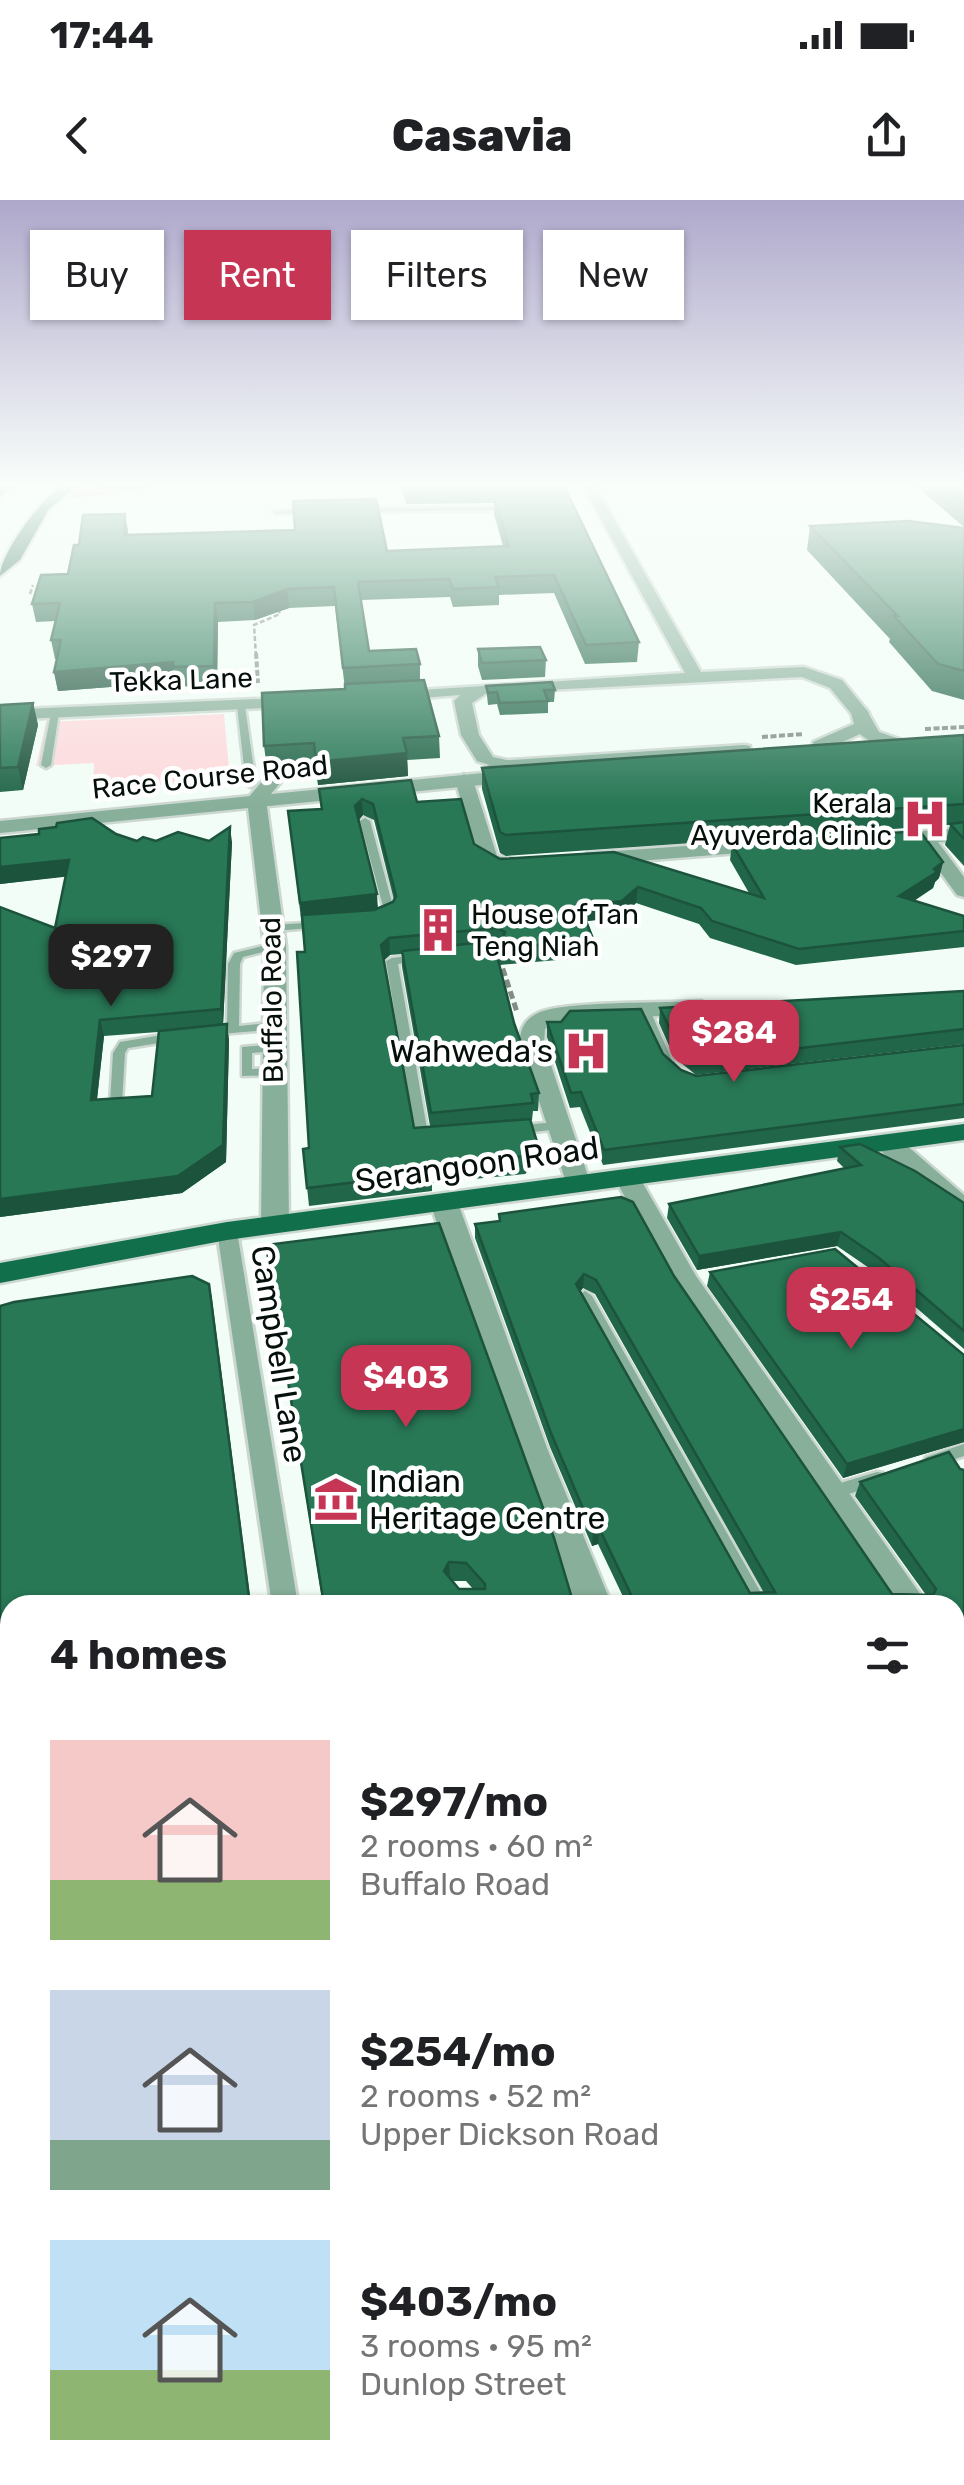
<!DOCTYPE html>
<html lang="en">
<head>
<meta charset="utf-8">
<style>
	:root { --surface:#fff; --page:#f2f2f2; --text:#202124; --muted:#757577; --accent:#c63654 }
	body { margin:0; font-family:Rubik,sans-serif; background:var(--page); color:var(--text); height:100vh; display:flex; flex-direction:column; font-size:38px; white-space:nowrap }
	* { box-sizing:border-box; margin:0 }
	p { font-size:32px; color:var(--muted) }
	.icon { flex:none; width:55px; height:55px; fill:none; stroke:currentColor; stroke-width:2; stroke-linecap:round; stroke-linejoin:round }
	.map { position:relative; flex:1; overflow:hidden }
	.panel { position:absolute; left:0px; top:1395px; width:965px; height:890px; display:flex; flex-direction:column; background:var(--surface); border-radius:30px 30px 0 0; box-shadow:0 2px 8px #0004 }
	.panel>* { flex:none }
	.hud { position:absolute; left:30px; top:30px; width:905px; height:90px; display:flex; gap:20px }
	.price { position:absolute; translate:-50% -85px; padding:0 22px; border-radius:20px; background:var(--accent); color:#fff; font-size:32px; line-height:65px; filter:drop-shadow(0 2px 5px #0008) }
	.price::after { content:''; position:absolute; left:50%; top:60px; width:30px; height:22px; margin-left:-15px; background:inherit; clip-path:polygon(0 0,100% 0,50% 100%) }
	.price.on { background:#222; color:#fff }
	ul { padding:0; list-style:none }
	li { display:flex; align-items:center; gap:30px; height:250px; padding:0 50px }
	li span { display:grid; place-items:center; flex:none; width:280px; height:200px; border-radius:0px; color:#555 }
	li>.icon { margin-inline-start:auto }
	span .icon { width:120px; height:120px; fill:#fffc; stroke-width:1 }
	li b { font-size:42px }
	h2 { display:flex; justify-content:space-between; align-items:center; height:120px; padding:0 50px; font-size:42px }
	.tag { padding:0 35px; border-radius:0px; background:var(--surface); box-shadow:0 2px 8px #0004; font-size:35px; line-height:90px }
	.tag.on { background:var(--accent); color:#fff }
	.status { display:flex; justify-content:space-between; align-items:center; height:70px; padding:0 50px; background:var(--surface); direction:ltr }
	.status svg { height:28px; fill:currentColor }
	header { display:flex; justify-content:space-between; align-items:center; height:130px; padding:0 50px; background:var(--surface); font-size:45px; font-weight:800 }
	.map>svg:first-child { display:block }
</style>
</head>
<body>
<div class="status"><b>17:44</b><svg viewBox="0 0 49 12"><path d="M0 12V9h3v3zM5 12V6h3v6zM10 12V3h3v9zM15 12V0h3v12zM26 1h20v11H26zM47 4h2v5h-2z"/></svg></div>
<header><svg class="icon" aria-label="back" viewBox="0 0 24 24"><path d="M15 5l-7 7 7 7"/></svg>Casavia<svg class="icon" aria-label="share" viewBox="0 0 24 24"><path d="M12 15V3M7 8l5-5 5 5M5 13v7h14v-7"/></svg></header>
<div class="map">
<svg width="964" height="2285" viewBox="0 0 964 2285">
	<rect width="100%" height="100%" fill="#f1fdf6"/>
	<g fill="#fddadc">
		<path d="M224 514 230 580 93 589 94 563 36 566 46 522Z"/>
		<path d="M964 1540V1921L955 1893V1541Z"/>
	</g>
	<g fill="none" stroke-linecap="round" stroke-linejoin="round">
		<path fill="#f896a0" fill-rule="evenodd" d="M106 286H148L141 290 72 298 65 294Z"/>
		<g stroke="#cbd7d0" stroke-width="5">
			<g id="service">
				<path d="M512 307 514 310 360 312 357 310 360 308Z"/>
				<path d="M312 309 314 312 276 314 273 312Z"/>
				<path d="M241 503 245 506 256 584 251 587 246 584 237 506Z"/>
				<path d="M55 510 59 513 51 565 46 568 41 565 51 513Z"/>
				<path d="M365 618 370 621 394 710 382 721 377 718 384 710 360 621Z"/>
				<path d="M319 722 323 723V727L274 731 269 728 274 725Z"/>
				<path d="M275 743 280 746 279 748 243 757 240 764 239 826 276 822 282 826 280 829 208 835V829L227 827 228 764 234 753Z"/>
				<path d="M419 755 425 758 423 760 398 764 428 934 436 935 437 938 436 941 422 943 416 939 386 761 392 758Z"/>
				<path d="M644 807 650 810 677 872 675 875H667L665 872 638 810Z"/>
				<path d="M174 833 178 834V840L128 848 125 853 122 903 116 907 112 906 110 903 113 853 120 842Z"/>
				<path d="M275 844 279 845V851L252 853V869L275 868 281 872 279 875 242 876V847Z"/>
				<path d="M556 922 561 923 562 926 561 929 513 934 507 930 513 926Z"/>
				<path d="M585 1091 592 1096 768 1405H750L578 1096Z"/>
				<path d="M964 1244V1256L932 1267 926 1265 924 1261 926 1257Z"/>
				<path d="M877 1272 883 1273 885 1278 883 1283 833 1299 827 1297 825 1292 827 1287Z"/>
				<path d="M955 2059 964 2063V2122L955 2118Z"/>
				<rect x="497" y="2275" width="26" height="10"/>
			</g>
		</g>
		<g stroke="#cbd7d0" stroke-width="6">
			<path id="pedestrian" d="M227 1024 237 1031 298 1405H272L217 1031Z"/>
		</g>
		<g stroke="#cbd7d0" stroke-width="5">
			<g id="minor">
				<path d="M583 286H595L701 472 804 467 842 480 869 513 866 517H854L830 488 802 477 487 493 472 503 479 535 493 557 515 562 518 566 509 571 477 561 461 535 454 501 460 495 384 501V493L390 492 685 473Z"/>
				<path d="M304 497 313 502 310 506 0 520V510Z"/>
				<path d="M464 574 473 580 497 656 524 661V669L502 672 478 659 455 580Z"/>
				<path d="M272 576 281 582 266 600 286 746 289 1025 285 1031H265L261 1025 264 746 247 599 265 578Z"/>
				<path d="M964 628V640L938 642 964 677V697L957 695 919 643 882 646 872 640 882 634Z"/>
				<path d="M771 640 778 642V650L588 665 578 659 588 653Z"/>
				<path d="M701 801 713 808 709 813 556 822 545 829 544 844 591 985 587 991H569L520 844C519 830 525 819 538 813 562 801 668 803 701 801Z"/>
				<path d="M888 935 897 937 964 995V1017L924 992 879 949 875 943Z"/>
				<path d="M628 970 637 973 696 1076 928 1405H890L675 1088 615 979Z"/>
				<path d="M444 994 454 997 458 1003 547 1248 612 1405H576L515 1248 430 1003 434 997Z"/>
				<path d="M955 1456 964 1459V1526L955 1528Z"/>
				<path d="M0 1462 10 1463V1495L0 1494Z"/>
				<rect x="0" y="2100" width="10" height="50"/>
				<path d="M738 2275H790L793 2285H739Z"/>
			</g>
		</g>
		<g stroke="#cbd7d0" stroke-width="5">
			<g id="tertiary">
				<path d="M860 508 866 509 879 532 928 549C910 561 876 548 860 534L825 550H813V542L854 524 851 513Z"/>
				<path d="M744 545 750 546V554L521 570 528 575 519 581 0 633V621L503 571 487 566 496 561Z"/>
			</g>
		</g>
		<g stroke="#cbd7d0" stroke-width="5">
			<path id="primary" d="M964 924V940L227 1040 0 1083V1063L227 1022Z"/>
		</g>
		<g stroke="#cbd7d0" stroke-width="5">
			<g id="trunk">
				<path d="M0 286H13L0 297Z"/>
				<path d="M63 286H77L49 309 20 360 0 376C0 354 41 298 63 286Z"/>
			</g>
		</g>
		<g stroke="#818c86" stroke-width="2.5" stroke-dasharray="5 2.5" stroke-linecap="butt">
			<path d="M30 394 33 385"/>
			<path d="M256 456 254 425 280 414 279 411"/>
		</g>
		<g stroke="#818c86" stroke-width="4" stroke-dasharray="6 2.5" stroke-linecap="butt">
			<path d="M256 453 258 483"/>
			<path d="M925 529 964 527"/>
			<path d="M762 537 804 534"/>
		</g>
		<path stroke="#818c86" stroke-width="5" stroke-dasharray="8 4" stroke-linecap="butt" d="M499 757 517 812"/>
		<use href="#service" fill="#87af9a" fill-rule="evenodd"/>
		<use href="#pedestrian" fill="#87af9a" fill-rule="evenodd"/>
		<use href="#minor" fill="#87af9a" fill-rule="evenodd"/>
		<use href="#tertiary" fill="#87af9a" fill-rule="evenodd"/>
		<use href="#primary" fill="#126f4c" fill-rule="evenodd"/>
		<use href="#trunk" fill="#166043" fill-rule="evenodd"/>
	</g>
	<g fill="#226649" fill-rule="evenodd">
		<path d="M401 286H564L639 442 637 462 585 464 554 393 499 395V405L453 407 450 397 361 400 369 451 420 464V480L439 536 440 558 407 560 408 576 318 585 316 566 267 568 264 546 345 489 335 406 289 408 255 420 218 422 217 485 176 487 175 482 58 491 54 472 57 459H55L51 440 56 421 36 422 32 404 68 374 79 345 128 331 127 335 387 351 503 346 494 314V303L406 304Z"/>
		<path d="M916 286H964V327Z"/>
		<path d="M810 326 964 328V500L932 491 889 442 890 439 807 350Z"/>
		<path d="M478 449 546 460 545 477 482 480 478 466Z"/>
		<path d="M486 486 555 490 554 502H548V513L500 515 497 504 488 505Z"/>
		<path d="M33 503 38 525 23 590 0 592V505Z"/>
		<path d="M964 535V666L945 645 950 625 506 656 500 653 482 589V568Z"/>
		<path d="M319 589 417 602 474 644 500 659 749 693 730 660 732 644 943 662 939 678 935 682 933 688 914 701 964 716V747L796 765 710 738 699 724 636 703 621 717 587 721 594 741 593 757 499 765 514 823 539 893 538 911H533L532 920 531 921 536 960 525 974 432 983V991L309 1006 303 949 309 948 305 752 288 611 321 609ZM363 615 374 620 394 700 378 709 359 620ZM402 754V767L430 926 414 928 384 760 390 755Z"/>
		<path d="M116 634 137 641 232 642 223 824H227L229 841 226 962 182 993 0 1017V707L55 728 66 676 0 684V638ZM158 832 152 896 97 899 104 836Z"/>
		<path d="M964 791V844L696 875 674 857 659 823 660 808Z"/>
		<path d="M547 822 663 854 681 870 696 876 964 845V918L603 965 580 907 570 908 547 837Z"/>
		<path d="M840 947 964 1003V1149L875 1072 837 1046 697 1070 667 1018 669 1004 845 969 837 961Z"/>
		<path d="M475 1024 674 1076 892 1394 926 1395 855 1296 860 1282 964 1270V1432L955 1429V1405H627L598 1344 592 1346 550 1247 475 1038ZM583 1088 595 1094 764 1393H750L580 1091Z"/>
		<path d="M266 1045 570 1397 323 1405ZM452 1381H466L473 1389H459Z"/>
		<path d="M710 1072 964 1155V1242L843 1278 707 1086Z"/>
		<path d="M209 1084 212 1099 10 1405V1445H0V1106Z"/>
		<path d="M10 1515V2081H0V1522Z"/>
		<path d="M964 2044 960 2110 964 2285H803L801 2275H955V2046Z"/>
	</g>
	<g fill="#1c533c">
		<path d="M125 314 128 331 126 352 124 335Z"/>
		<path d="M287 389 289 408 255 420 253 402Z"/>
		<path d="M215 403 218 422 217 485 214 466Z"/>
		<path d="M173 462 175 482 58 491 54 472Z"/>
		<path d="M33 503 38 525 23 590 18 567Z"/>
		<path d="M407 553 408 576 318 585 316 562Z"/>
		<path d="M362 599 363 615 356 622 355 606Z"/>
		<path d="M230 627 232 642 223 826 221 809Z"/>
		<path d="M69 660 72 676 0 684V667Z"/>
		<path d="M943 662 939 678 935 682 933 688 895 713 899 696Z"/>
		<path d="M638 687 636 703 621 717 580 722V706Z"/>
		<path d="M377 694 378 710 302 719 300 703Z"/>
		<path d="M389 738 390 755 382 762 381 745Z"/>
		<path d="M100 820 104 836 95 917 91 900Z"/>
		<path d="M227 824 229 841 226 962 182 993 0 1017V999L178 976Z"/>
		<path d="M537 942 536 960 525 974V956Z"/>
		<path d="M841 1032 837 1046 697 1070 699 1056Z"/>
		<path d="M584 1074 583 1088 575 1098 576 1084Z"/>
		<path d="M209 1084 212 1099 251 1405H250Z"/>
		<path d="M964 1229V1242L843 1278 847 1264Z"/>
		<path d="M600 1330 598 1344 592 1346 593 1332Z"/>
		<path d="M449 1362 450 1380 444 1371Z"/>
	</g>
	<g fill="#287755" stroke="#1c533c" stroke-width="2.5" fill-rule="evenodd">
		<path d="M405 286H564L639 442 586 445 554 375 495 377 499 387 453 389 449 379 358 382 369 451 416 449 420 464 343 468 334 387 287 389 253 402 215 403 214 466 173 467V462L54 472 61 440H51L60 403 32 404 41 375 68 374 74 345H79L83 315 125 314 124 335 295 330 293 301 376 299 387 351 509 346 494 297 559 296 562 293 556 286 406 287Z"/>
		<path d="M947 286H964V300Z"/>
		<path d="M908 321 964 328V471L938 464 894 416H898L810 326Z"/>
		<path d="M540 447 546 460 482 463 478 449Z"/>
		<path d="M424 480 439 536 403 538 407 553 316 562 314 543 264 546 262 493 345 489V484Z"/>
		<path d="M552 482 555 490H544L548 501 500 503 497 492 488 493 486 486Z"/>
		<path d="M33 503 18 567 0 568V505Z"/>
		<path d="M964 535V604L506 635 500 632 482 568Z"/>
		<path d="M411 580 417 602 461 599 474 644 500 659 614 652 764 698 732 644 920 631 943 662 934 669 937 672 899 696 964 716V731L799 749 712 721 701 708 638 687 622 701 580 706 594 741 495 748 514 823 539 893 531 894 533 903 431 913 402 751 502 740 505 732 497 728 389 738 381 745 414 928 530 919 537 942 525 956 430 966 432 973 307 988 303 949 309 948 297 752H305L302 715 374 710 393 702 396 696 373 604 362 599 355 606 377 694 300 703 288 611 322 609 319 589Z"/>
		<path d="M92 618 116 634 137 641 143 637 156 641 178 632 209 641 230 627 221 809 100 820 91 900 152 896 159 831 227 824 223 945 178 976 0 999V707L55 728 69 660 0 667V638L39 634V629L56 627 57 623Z"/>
		<path d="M964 622V639L950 624Z"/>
		<path d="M964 791V829L698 860 676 842 660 808Z"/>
		<path d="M641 809 663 854 681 870 696 876 964 845V904L604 950 581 892 571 893 547 822H561L570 811Z"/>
		<path d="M860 944 915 971 964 1003V1131L879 1058 841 1032 699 1056 669 1004 861 965 840 947Z"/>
		<path d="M621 997 633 1002 674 1076 892 1394 933 1395 936 1389 860 1282 949 1252 960 1269 964 1270V1417L955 1414V1405H931L905 1396 912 1405H636L600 1330 593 1332 551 1233 475 1024 500 1021 499 1014ZM584 1074 596 1080 775 1392 750 1393 576 1084Z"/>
		<path d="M439 1023 554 1338 574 1405H324L266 1045ZM449 1362 466 1363 485 1384V1389H459L444 1371Z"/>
		<path d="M835 1049 964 1155V1229L847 1264 710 1072Z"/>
		<path d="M192 1076 209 1084 250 1405H10V1432L0 1431V1106L14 1102Z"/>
		<path d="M10 1515V2073H0V1522Z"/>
		<path d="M964 2044 960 2110 964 2112V2285H810L808 2275H955V2046Z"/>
		<path d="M10 2161V2275H495V2283H527V2275H723L724 2285H0V2162Z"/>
	</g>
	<linearGradient id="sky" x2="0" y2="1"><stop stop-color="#aea8cb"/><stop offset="0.47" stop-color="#f9fefb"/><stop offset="1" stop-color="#f9fefb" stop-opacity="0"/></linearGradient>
	<rect width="964" height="606" fill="url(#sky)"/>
	<defs>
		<g id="hospital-bare" transform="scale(3.45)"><path d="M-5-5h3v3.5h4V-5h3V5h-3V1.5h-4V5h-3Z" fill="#c63654" stroke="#fff" stroke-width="2.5" paint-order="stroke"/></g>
		<g id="building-bare" transform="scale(3.45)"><path d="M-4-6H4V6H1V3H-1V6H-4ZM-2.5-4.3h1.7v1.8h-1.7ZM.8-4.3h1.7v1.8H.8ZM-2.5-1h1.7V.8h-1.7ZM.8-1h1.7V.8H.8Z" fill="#c63654" stroke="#fff" stroke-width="2.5" paint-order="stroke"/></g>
		<g id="museum-bare" transform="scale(3.45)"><path d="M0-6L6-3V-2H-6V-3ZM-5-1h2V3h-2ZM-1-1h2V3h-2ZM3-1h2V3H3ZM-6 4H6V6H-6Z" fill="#c63654" stroke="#fff" stroke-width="2.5" paint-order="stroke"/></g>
	</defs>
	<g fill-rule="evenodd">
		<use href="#hospital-bare" x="925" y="619"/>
		<use href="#building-bare" x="438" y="730"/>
		<use href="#hospital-bare" x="586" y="851"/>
		<use href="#museum-bare" x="336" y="1299"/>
	</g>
	<g text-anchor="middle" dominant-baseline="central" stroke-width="9" stroke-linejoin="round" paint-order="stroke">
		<g font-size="28" fill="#06100a" stroke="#fff">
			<text transform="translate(181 480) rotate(-2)">Tekka Lane</text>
			<text transform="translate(210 577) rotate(-6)">Race Course Road</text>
			<text transform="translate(272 800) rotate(-91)">Buffalo Road</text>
		</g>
		<g font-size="28" fill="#06100a" stroke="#fff" text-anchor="end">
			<text x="892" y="603">Kerala<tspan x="892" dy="32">Ayuverda Clinic</tspan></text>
			<text x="471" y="714" text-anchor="start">House of Tan<tspan x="471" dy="32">Teng Niah</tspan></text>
		</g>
		<g font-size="32" fill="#06100a" stroke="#fff" text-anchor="end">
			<text x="553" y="851">Wahweda's</text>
			<text x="369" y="1281" text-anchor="start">Indian<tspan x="369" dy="37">Heritage Centre</tspan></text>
		</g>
		<g font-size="32" fill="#06100a" stroke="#fff">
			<text transform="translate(477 964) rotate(-8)">Serangoon Road</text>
			<text transform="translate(279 1154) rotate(81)">Campbell Lane</text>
		</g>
	</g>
</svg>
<b class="price on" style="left:111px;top:809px">$297</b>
<b class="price" style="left:734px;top:885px">$284</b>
<b class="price" style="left:851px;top:1152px">$254</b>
<b class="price" style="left:406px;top:1230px">$403</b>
<div class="hud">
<a class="tag">Buy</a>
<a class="tag on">Rent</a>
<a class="tag">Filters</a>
<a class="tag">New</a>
</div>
<section class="panel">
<h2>4 homes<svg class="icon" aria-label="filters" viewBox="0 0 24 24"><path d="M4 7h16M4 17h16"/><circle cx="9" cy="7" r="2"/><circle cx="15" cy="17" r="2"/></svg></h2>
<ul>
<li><span style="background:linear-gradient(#f6c9c9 70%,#8fb573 0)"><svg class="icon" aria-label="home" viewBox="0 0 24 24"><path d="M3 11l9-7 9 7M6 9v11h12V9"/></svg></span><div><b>$297/mo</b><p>2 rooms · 60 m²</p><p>Buffalo Road</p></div></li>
<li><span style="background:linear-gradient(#c9d6e8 75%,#7fa58c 0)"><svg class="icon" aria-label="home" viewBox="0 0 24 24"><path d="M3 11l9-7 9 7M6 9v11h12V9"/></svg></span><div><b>$254/mo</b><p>2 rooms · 52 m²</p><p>Upper Dickson Road</p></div></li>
<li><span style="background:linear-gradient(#bfe0f5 65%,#8fb573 0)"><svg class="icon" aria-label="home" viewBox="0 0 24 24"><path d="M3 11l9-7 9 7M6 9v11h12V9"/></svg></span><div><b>$403/mo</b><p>3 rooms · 95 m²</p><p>Dunlop Street</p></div></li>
</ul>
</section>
</div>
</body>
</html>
